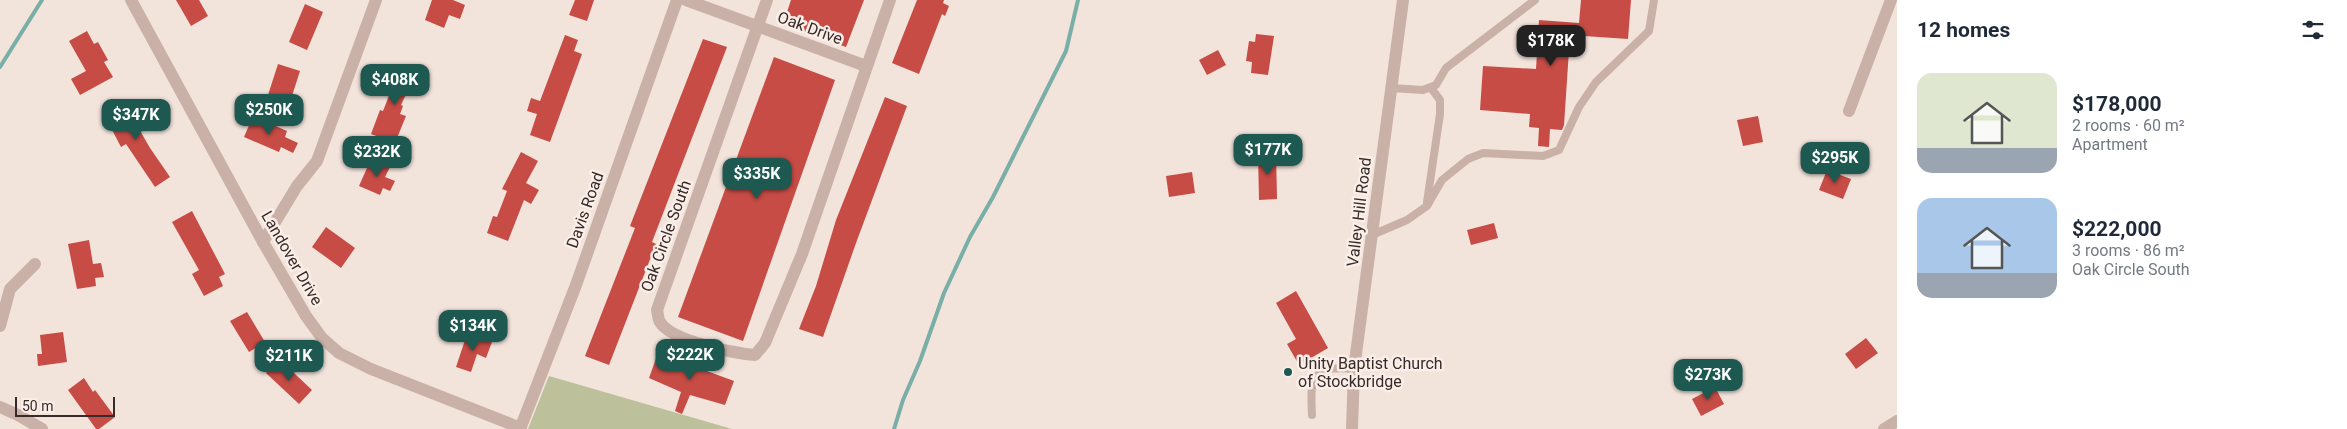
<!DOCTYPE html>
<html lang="en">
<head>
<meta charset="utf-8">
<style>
	:root { --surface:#fff; --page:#f6f6f7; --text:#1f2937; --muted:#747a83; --accent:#1d5951 }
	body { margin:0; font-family:Roboto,sans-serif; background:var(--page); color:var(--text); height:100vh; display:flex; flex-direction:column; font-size:19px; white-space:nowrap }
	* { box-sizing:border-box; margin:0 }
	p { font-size:16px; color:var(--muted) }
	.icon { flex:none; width:28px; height:28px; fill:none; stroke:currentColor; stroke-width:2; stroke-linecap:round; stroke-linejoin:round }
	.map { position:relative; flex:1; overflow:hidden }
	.panel { display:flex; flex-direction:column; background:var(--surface); width:450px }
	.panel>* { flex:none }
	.scale { position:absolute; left:15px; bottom:12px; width:100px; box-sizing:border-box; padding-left:5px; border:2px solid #372a28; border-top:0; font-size:14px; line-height:18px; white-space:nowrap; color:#372a28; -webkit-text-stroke:4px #faeee8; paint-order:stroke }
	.price { position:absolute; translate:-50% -42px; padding:0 11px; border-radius:10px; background:var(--accent); color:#fff; font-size:16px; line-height:32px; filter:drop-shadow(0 1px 2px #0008) }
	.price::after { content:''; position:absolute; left:50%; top:30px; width:15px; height:11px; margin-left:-8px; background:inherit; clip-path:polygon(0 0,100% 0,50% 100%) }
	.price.on { background:#222; color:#fff }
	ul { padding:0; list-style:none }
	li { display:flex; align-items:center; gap:15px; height:125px; padding:0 20px }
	li span { display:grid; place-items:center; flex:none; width:140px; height:100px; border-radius:15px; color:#555 }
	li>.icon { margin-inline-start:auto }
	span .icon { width:60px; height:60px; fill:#fffc; stroke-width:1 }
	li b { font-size:21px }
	h2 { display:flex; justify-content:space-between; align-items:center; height:60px; padding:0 20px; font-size:21px }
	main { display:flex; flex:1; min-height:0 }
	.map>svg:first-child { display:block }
</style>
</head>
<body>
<main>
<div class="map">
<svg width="1897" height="429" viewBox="0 0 1897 429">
	<rect width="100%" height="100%" fill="#f2e3db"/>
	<path fill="#bcc19b" d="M549 376 732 429H528Z"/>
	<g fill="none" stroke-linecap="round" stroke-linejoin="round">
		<g stroke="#7aafa8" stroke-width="4">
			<path d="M0 67 42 0"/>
			<path d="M894 429 903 400 920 361 944 293 970 237 993 197 1066 51 1078 0"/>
		</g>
	</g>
	<g fill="#c74c45">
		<path d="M176 0H199L208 16 191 26Z"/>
		<path d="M432 0H453L465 5 460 19 449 15 444 28 425 20Z"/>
		<path d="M575 0H594L587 21 569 15Z"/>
		<path d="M791 0H864L846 47 783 24Z"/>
		<path d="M917 0H944L943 3 949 6 945 16 942 14 919 74 892 63Z"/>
		<path d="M1581 0H1631L1628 39 1570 35 1564 125 1562 130 1550 129 1549 147 1538 146 1539 128 1529 127 1530 114 1480 110 1483 66 1536 69 1539 20 1579 23Z"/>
		<path d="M305 4 323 12 307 50 289 42Z"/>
		<path d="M87 31 94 44 98 42 108 60 104 62 113 77 80 95 71 79 86 71 69 41Z"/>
		<path d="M1256 34 1274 36 1268 75 1251 73 1252 62 1246 61 1249 41 1255 42Z"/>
		<path d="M565 35 578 40 574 51 582 54 550 142 530 135 537 114 527 111 531 98 540 101Z"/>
		<path d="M703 39 727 47 652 242 656 244 609 365 585 356 635 228 630 226Z"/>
		<path d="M1218 50 1226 65 1207 75 1199 60Z"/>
		<path d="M774 57 835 80 743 341 678 317Z"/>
		<path d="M278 64 300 71 290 102 268 95Z"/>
		<path d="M407 64 418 69 401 105 403 106 400 114 406 116 395 143 371 134 380 110 383 111 394 83 392 82 400 65 406 68Z"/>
		<path d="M885 97 907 106 856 243 823 337 799 329 816 286 836 220Z"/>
		<path d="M128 99 139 119 135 122 150 148 170 177 155 187 126 144 121 147 109 124 114 121 108 110Z"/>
		<path d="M253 116 287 131 285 137 298 143 293 153 281 147 279 152 244 137Z"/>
		<path d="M1758 116 1763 142 1743 146 1737 120Z"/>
		<path d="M521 152 538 161 526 183 539 190 531 204 524 200 508 241 487 233 493 216 497 217 507 191 502 189Z"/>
		<path d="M1276 152 1277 199 1259 200 1258 153Z"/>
		<path d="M371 159 390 167 385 177 395 181 390 191 383 188 380 195 359 186Z"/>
		<path d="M1827 170 1851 179 1843 199 1819 190Z"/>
		<path d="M1192 172 1195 193 1169 197 1166 176Z"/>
		<path d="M192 211 225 274 219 277 223 286 204 296 192 274 199 270 172 222Z"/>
		<path d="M1494 223 1498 238 1471 245 1467 230Z"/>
		<path d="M326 227 355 248 341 268 312 247Z"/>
		<path d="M89 240 93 264 101 263 104 277 95 278 96 286 77 289 68 244Z"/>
		<path d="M1296 291 1328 348 1299 365 1287 344 1296 339 1276 303Z"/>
		<path d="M247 312 265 342 249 352 230 321Z"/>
		<path d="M63 332 67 362 38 366 37 354H42L40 335Z"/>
		<path d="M467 334 492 342 486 358 477 354 471 372 456 367Z"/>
		<path d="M1866 338 1878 353 1856 369 1845 354Z"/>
		<path d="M658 353 734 381 725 405 690 395 682 414 675 411 681 392 649 378Z"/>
		<path d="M279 359 312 390 299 404 266 373Z"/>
		<path d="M84 378 93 392 95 390 115 417 99 429H96L68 390Z"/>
		<path d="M1715 387 1724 404 1701 416 1692 399Z"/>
	</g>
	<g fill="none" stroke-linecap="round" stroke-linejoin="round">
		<g stroke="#cab1a7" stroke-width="8">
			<path d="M1391 88 1423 90 1436 85 1446 68 1535 0"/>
			<path d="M1427 202 1440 114V100L1431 88"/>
			<path d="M1372 235 1407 220 1427 206 1442 180 1468 159 1483 153 1543 156 1559 150 1579 107 1596 82 1649 31 1654 0"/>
			<path d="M1312 415C1310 376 1311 365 1354 369"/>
		</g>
		<g stroke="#cab1a7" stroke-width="12">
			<path d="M131 0 263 242 306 316 322 338 339 353 371 369 521 428"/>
			<path d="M686 0 866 66"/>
			<path d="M767 0 657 310C658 314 658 319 660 322 671 341 733 353 755 355L765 343 802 254 890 0"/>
			<path d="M1849 111 1891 0"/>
			<path d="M263 242 297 186 317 161 376 0"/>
			<path d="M0 326 10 289 35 264"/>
			<path d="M0 407 18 415 42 429"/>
			<path d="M520 429 576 285 677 0"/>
			<path d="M1352 429 1354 369 1403 0"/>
			<path d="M1884 429 1897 421"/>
		</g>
	</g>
	<circle fill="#1d5951" stroke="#faeee8" stroke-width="2" cx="1288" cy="372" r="5"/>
	<g text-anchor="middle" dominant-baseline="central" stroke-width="5" stroke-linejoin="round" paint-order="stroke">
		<g font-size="16" fill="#372a28" stroke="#faeee8">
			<text transform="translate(810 28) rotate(20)">Oak Drive</text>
			<text transform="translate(585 210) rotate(-70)">Davis Road</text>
			<text transform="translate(1359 212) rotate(-83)">Valley Hill Road</text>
			<text transform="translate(666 236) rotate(-70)">Oak Circle South</text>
			<text transform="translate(292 258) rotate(60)">Landover Drive</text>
		</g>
		<g font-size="16" fill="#372a28" stroke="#faeee8" text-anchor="start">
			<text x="1298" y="363">Unity Baptist Church<tspan x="1298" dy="18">of Stockbridge</tspan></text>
		</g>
	</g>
</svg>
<div class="scale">50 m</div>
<b class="price on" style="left:1551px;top:67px">$178K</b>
<b class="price" style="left:395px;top:106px">$408K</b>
<b class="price" style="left:269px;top:136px">$250K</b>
<b class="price" style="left:136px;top:141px">$347K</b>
<b class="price" style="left:1268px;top:176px">$177K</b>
<b class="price" style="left:377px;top:178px">$232K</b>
<b class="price" style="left:1835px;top:184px">$295K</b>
<b class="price" style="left:757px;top:200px">$335K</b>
<b class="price" style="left:473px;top:352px">$134K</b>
<b class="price" style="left:690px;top:381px">$222K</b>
<b class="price" style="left:289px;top:382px">$211K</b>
<b class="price" style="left:1708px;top:401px">$273K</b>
</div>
<section class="panel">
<h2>12 homes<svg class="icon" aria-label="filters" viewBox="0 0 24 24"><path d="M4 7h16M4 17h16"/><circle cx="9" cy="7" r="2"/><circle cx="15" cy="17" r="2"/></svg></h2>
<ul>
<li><span style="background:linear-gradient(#dfe7d0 75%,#9aa5b1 0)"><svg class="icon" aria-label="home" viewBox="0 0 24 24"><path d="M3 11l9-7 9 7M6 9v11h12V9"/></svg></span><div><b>$178,000</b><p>2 rooms · 60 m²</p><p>Apartment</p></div></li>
<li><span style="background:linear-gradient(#a9c7e8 75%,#9aa5b1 0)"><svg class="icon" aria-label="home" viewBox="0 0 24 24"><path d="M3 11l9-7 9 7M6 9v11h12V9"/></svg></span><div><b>$222,000</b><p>3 rooms · 86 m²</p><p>Oak Circle South</p></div></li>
</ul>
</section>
</main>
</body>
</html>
